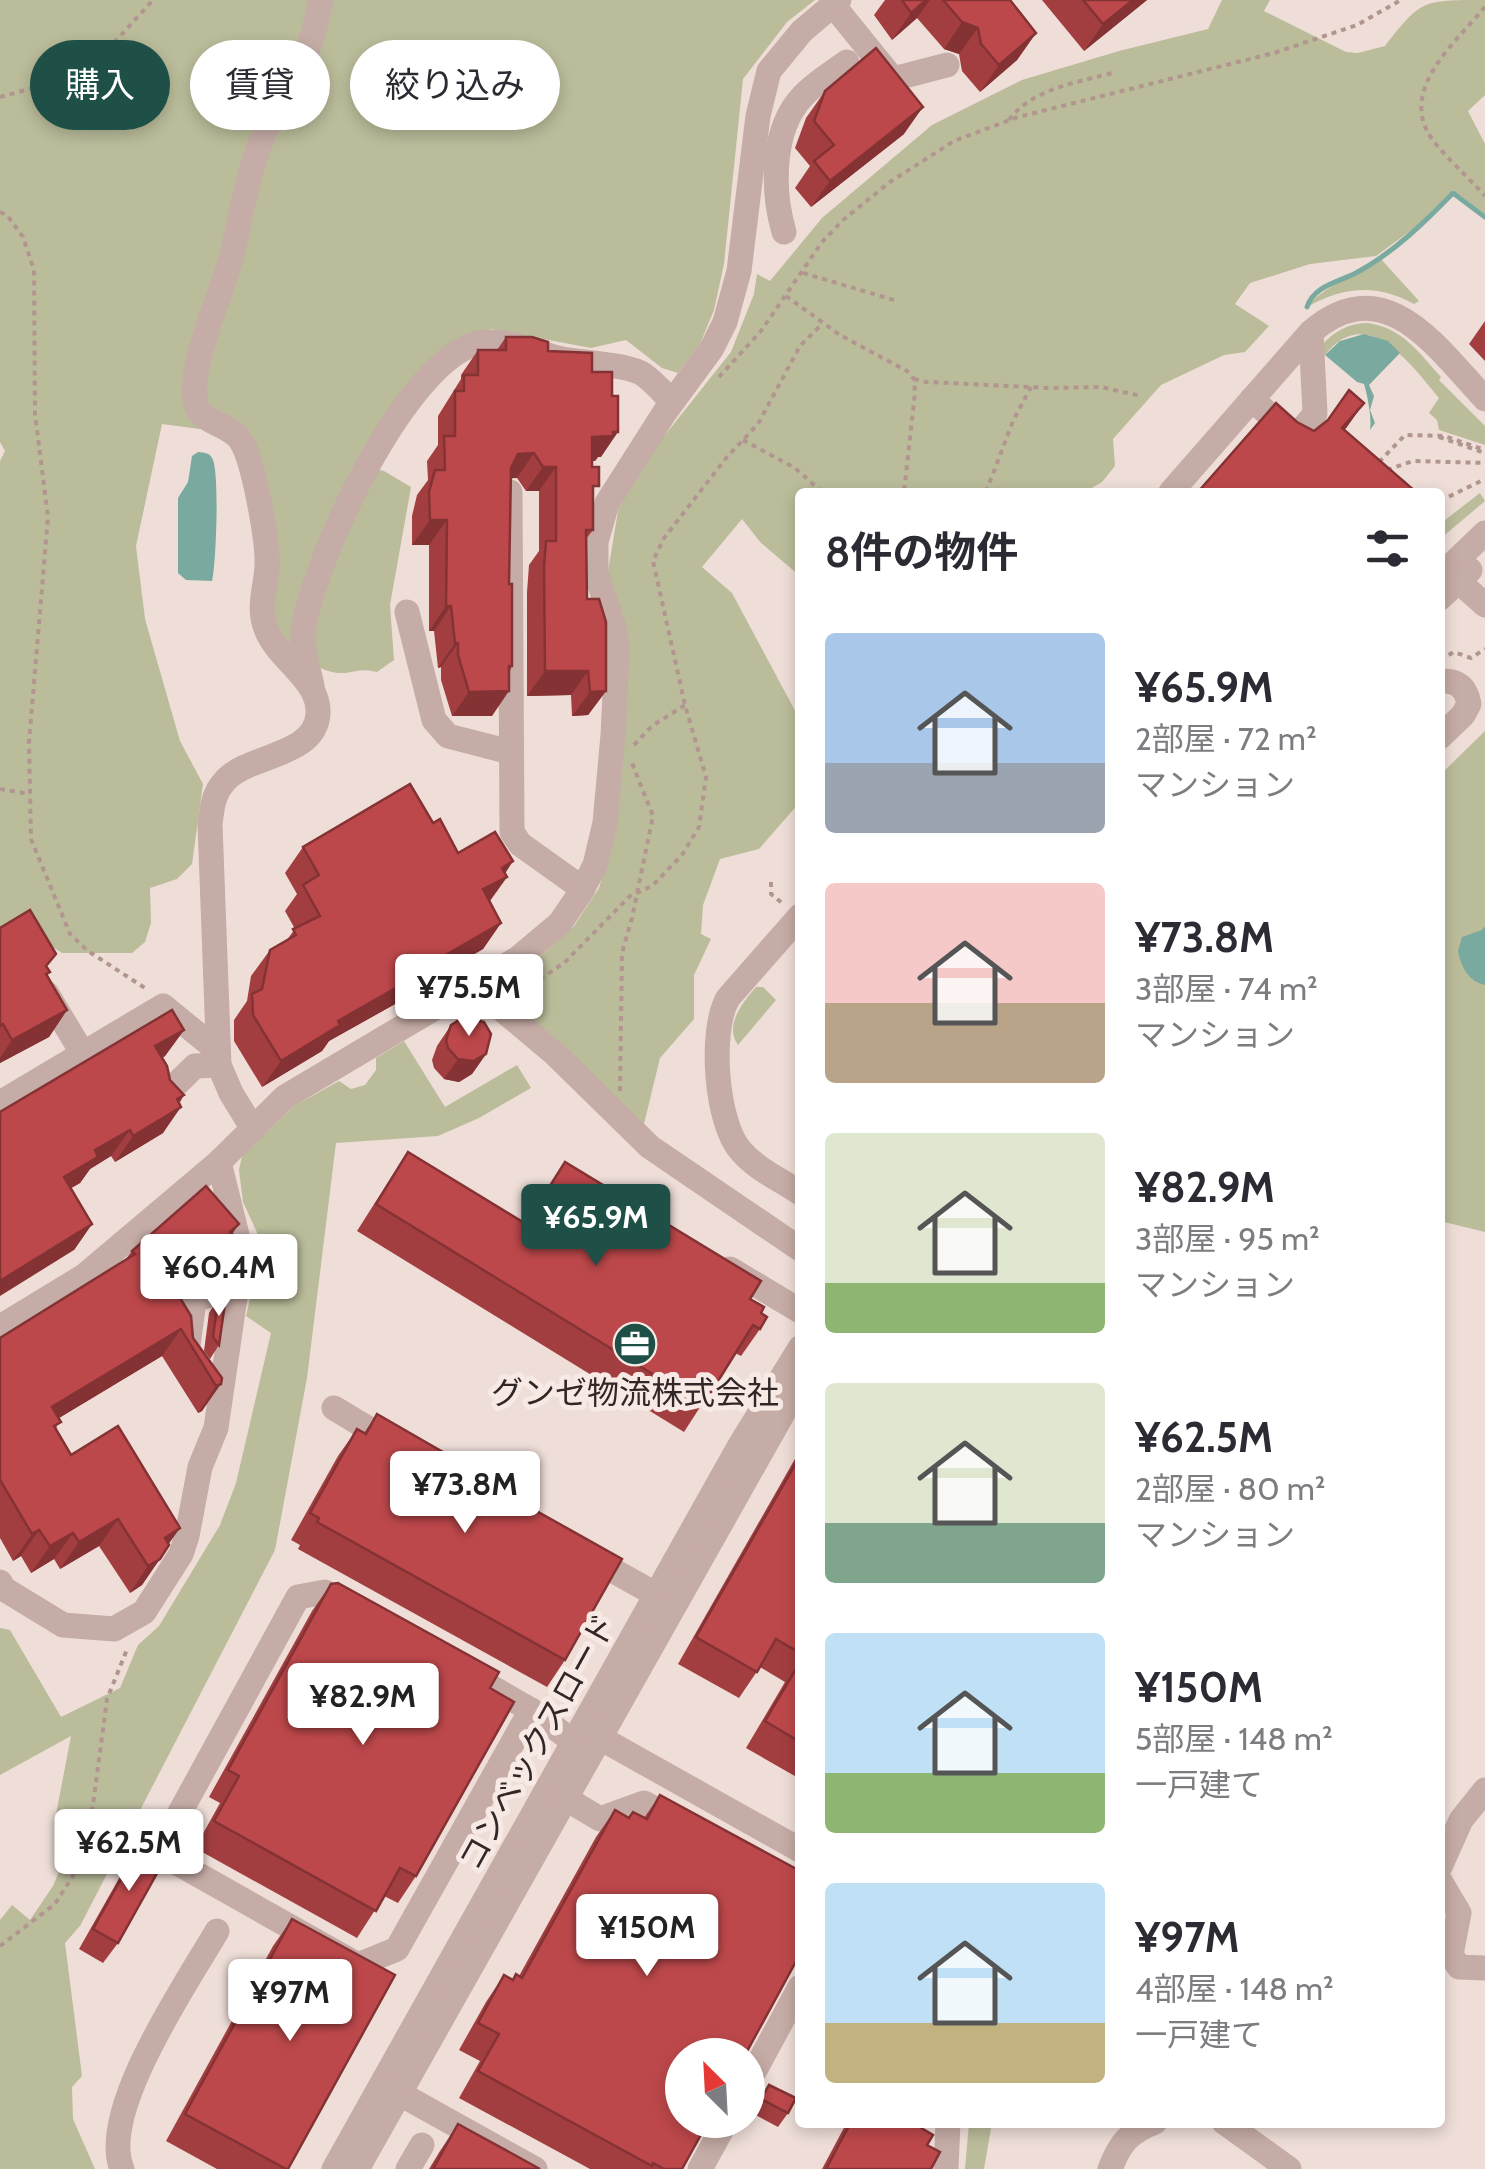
<!DOCTYPE html>
<html lang="ja">
<head>
<meta charset="utf-8">
<style>
	:root { --surface:#fff; --page:#f2f2f3; --text:#2b2b33; --muted:#7c7c81; --accent:#1f5047 }
	body { margin:0; font-family:Cabin,"Noto Sans JP",sans-serif; background:var(--page); color:var(--text); height:100vh; display:flex; flex-direction:column; font-size:38px; white-space:nowrap }
	* { box-sizing:border-box; margin:0 }
	p { font-size:32px; color:var(--muted) }
	.icon { flex:none; width:55px; height:55px; fill:none; stroke:currentColor; stroke-width:2; stroke-linecap:round; stroke-linejoin:round }
	.map { position:relative; flex:1; overflow:hidden }
	.details { position:absolute; left:795px; top:488px; width:650px; height:1640px; display:flex; flex-direction:column; background:var(--surface); border-radius:10px; box-shadow:0 5px 15px #0003 }
	.details>* { flex:none }
	.top-card { position:absolute; left:30px; top:40px; width:615px; height:90px; display:flex; gap:20px }
	.needle { width:65px; rotate:336deg }
	.fabs { position:absolute; left:665px; top:2038px; display:grid; gap:20px }
	.fabs a { display:grid; place-items:center; width:100px; height:100px; border-radius:50%; background:var(--surface); box-shadow:0 5px 15px #0003; font-size:50px }
	.price { position:absolute; translate:-50% -85px; padding:0 22px; border-radius:10px; background:#fff; color:#222; font-size:32px; line-height:65px; filter:drop-shadow(0 2px 5px #0008) }
	.price::after { content:''; position:absolute; left:50%; top:60px; width:30px; height:22px; margin-left:-15px; background:inherit; clip-path:polygon(0 0,100% 0,50% 100%) }
	.price.on { background:var(--accent); color:#fff }
	ul { padding:0; list-style:none }
	li { display:flex; align-items:center; gap:30px; height:250px; padding:0 30px }
	li span { display:grid; place-items:center; flex:none; width:280px; height:200px; border-radius:10px; color:#555 }
	li>.icon { margin-inline-start:auto }
	span .icon { width:120px; height:120px; fill:#fffc; stroke-width:1 }
	li b { font-size:42px }
	h2 { display:flex; justify-content:space-between; align-items:center; height:120px; padding:0 30px; font-size:42px }
	.pill { padding:0 35px; border-radius:45px; background:var(--surface); box-shadow:0 5px 15px #0003; font-size:35px; line-height:90px }
	.pill.on { background:var(--accent); color:#fff }
	.map>svg:first-child { display:block }
</style>
</head>
<body>
<div class="map">
<svg width="1485" height="2169" viewBox="0 0 1485 2169">
	<rect width="100%" height="100%" fill="#efded8"/>
	<g fill="#babc9a">
		<path d="M0 0H815L787 22 743 79 724 264 714 310 700 344 678 373 662 368 626 340 591 348 491 329 445 348 371 468 384 471 411 487 390 605 394 660 377 672C358 667 352 674 338 673 312 670 287 645 273 626L234 420 200 429 162 424 136 546 145 619 180 741 203 784 192 864 177 879 150 888 151 923 145 942 132 953H62L17 924 0 933V461L5 451 0 442Z"/>
		<path d="M1222 0H1270L1264 11 1346 52 1358 53 1385 46C1421 0 1421 0 1485 0V95L1468 111 1485 144V214L1453 190 1417 226 1376 256 1310 264 1250 283 1235 304 1269 326 1245 352 1224 355 1161 385 1113 439 1115 466 1102 482 1085 492H800V576L761 543 742 519 702 567 732 593 800 720V802L759 849 720 859 703 905 701 934 711 939 694 975V1019L660 1058 644 1124 522 1010 518 976 574 926 599 888 616 828 629 653 608 571 620 499 661 440 731 352 754 294 757 274 770 281 822 218 932 125 1022 80 1119 51 1208 29Z"/>
		<path d="M1380 258 1419 301 1414 304C1378 284 1345 286 1309 306 1316 291 1362 271 1380 258Z"/>
		<path d="M1368 323C1403 328 1419 353 1441 377L1439 380 1485 426V445L1439 430 1437 420 1429 413 1439 398C1412 366 1367 301 1325 355L1321 346C1334 331 1349 323 1368 323Z"/>
		<path d="M1480 493 1485 501 1440 539V524Z"/>
		<path d="M1485 731V1232L1440 1221V775Z"/>
		<path d="M756 987H763L776 1000 738 1045C724 1026 742 1003 756 987Z"/>
		<path d="M404 1041 445 1107 517 1065 531 1088 479 1118 438 1136 336 1143 307 1378 275 1550 80 1926 65 1943 82 2076 72 2087 73 2119 95 2169H0V1920L12 1905 30 1920 53 1886 74 1836 54 1825 71 1736 0 1775V1628L10 1630 61 1717 120 1688 138 1645 159 1626 220 1525 236 1483 271 1333 246 1316 256 1273 264 1259 260 1239 243 1202 239 1170 242 1156 294 1106 339 1081 351 1089 365 1085 376 1070V1058Z"/>
		<path d="M969 2123H992L984 2169H965Z"/>
	</g>
	<g fill="#7aaa9f">
		<path d="M1364 334 1388 341 1400 353 1369 385 1374 396 1370 410 1375 423 1370 430C1372 420 1368 397 1364 384L1357 382 1325 355 1340 341Z"/>
		<path d="M198 452C204 453 209 452 212 458 220 468 216 567 212 581L186 580 178 573V498L188 482 192 456Z"/>
		<path d="M1485 926V985C1469 982 1461 967 1458 951L1462 937 1482 930Z"/>
	</g>
	<g fill="none" stroke-linecap="round" stroke-linejoin="round">
		<path stroke="#7aaa9f" stroke-width="5" d="M1307 307C1314 286 1338 282 1356 273 1393 253 1424 223 1453 193L1485 217"/>
		<g stroke="#b19690" stroke-width="4" stroke-dasharray="5 5" stroke-linecap="butt">
			<path d="M1485 7C1457 41 1397 90 1432 139 1447 159 1468 177 1485 196"/>
			<path d="M0 97 63 80 92 67 153 0"/>
			<path d="M1009 120C1032 88 1080 82 1116 72"/>
			<path d="M0 212 7 215 23 237 34 270 35 414 48 517 29 742 31 839 70 934 88 951 148 990"/>
			<path d="M803 273 894 300"/>
			<path d="M786 296 840 335 907 371 914 379 915 393 904 492"/>
			<path d="M719 377 761 331 822 242 843 220 890 182 954 141 1018 117 1274 53 1357 25 1401 0"/>
			<path d="M914 379 926 382 1051 388 1101 387 1141 396"/>
			<path d="M1439 437 1485 453"/>
			<path d="M743 440 795 468 822 492"/>
			<path d="M1379 462 1405 435 1444 436 1485 450"/>
			<path d="M1387 470 1413 461 1485 463"/>
			<path d="M986 492 1013 421 1031 387"/>
			<path d="M1440 501 1485 479"/>
			<path d="M1440 660 1454 652 1471 658 1485 649"/>
			<path d="M634 745 652 726 685 705"/>
			<path d="M0 789 30 794"/>
			<path d="M771 882V894L782 903"/>
			<path d="M515 996 564 963 630 896 652 886 682 855 699 827 706 777 685 705 653 561 664 538 727 457 758 424 800 346 822 324"/>
			<path d="M620 1091 622 953 632 918 653 816 632 763"/>
			<path d="M0 1946 55 1904 80 1865 93 1805 107 1699 128 1647"/>
		</g>
		<g stroke="#c6aca6" stroke-width="25">
			<path d="M833 5 893 79 947 65"/>
			<path d="M784 232C772 191 771 129 803 96 815 83 833 72 847 62"/>
			<path d="M1252 399 1291 435 1298 434 1315 414 1311 332"/>
			<path d="M510 492 512 832 520 844 583 889"/>
			<path d="M1171 492 1311 332C1385 268 1437 348 1485 399"/>
			<path d="M1440 576 1485 533"/>
			<path d="M1440 598 1470 570"/>
			<path d="M407 612 434 720 448 736 510 752"/>
			<path d="M1440 681C1457 680 1466 687 1469 704L1463 715 1440 737"/>
			<path d="M312 686C309 668 301 653 303 634 310 565 407 356 480 343 509 338 536 353 562 359 583 363 629 364 644 375 654 382 663 393 672 401"/>
			<path d="M800 916 728 998C709 1030 716 1124 741 1151 756 1169 781 1180 800 1193"/>
			<path d="M473 985 555 1054 650 1147 800 1249"/>
			<path d="M47 994 83 1054"/>
			<path d="M164 1096 195 1066 219 1065"/>
			<path d="M0 1103 163 1006 217 1050"/>
			<path d="M253 1129 231 1093 219 1065 210 824C212 809 213 794 224 782 246 754 315 758 318 714 320 678 276 660 265 626 258 605 266 587 267 566 268 541 254 462 241 441 230 423 200 424 196 404 187 363 224 291 233 250 242 213 247 175 262 139 275 104 301 73 312 37 316 25 318 12 321 0"/>
			<path d="M730 1269 800 1311"/>
			<path d="M0 1327 84 1276 219 1162 285 1097 517 959 560 923 581 892 595 865 605 823 613 735 617 652 615 631 596 573V542L607 503 665 412 712 348 725 322 739 271 758 116 769 71 802 31 839 0"/>
			<path d="M187 1353 194 1301 237 1284"/>
			<path d="M334 1408 394 1444"/>
			<path d="M589 1557 671 1603"/>
			<path d="M0 1582 4 1589 63 1625 114 1629 144 1612 181 1554 187 1536 200 1467 216 1428 239 1270 237 1235 219 1162"/>
			<path d="M353 1608 325 1592 298 1597 166 1838 172 1860 358 1965 397 1949 531 1710 590 1754"/>
			<path d="M461 1670 531 1710"/>
			<path d="M586 1730 800 1850"/>
			<path d="M553 1791 600 1819 644 1803 678 1822"/>
			<path d="M1440 1867 1461 1820 1485 1790"/>
			<path d="M1440 1881 1459 1913 1451 1955 1459 1967 1485 1968"/>
			<path d="M748 2083 800 1987"/>
			<path d="M386 2086 535 2169"/>
			<path d="M1224 2122 1289 2169"/>
			<path d="M122 2169C98 2112 187 1983 217 1931"/>
			<path d="M334 2169 740 1445 800 1348"/>
			<path d="M357 2169 800 1383"/>
			<path d="M408 2169 422 2145"/>
			<path d="M700 2169 727 2120"/>
			<path d="M946 2169 948 2122"/>
			<path d="M1110 2169C1120 2143 1129 2132 1155 2122"/>
		</g>
		<path stroke="#c6aca6" stroke-width="25" d="M1440 565 1485 605"/>
	</g>
	<g fill="#a33e40">
		<path d="M885 0H1010L1036 33 1017 60 980 92 962 71 959 54 944 49 917 18 892 40 874 15Z"/>
		<path d="M1042 0H1147L1084 51Z"/>
		<path d="M825 91 904 134 811 207 795 188 810 166 795 148 806 118Z"/>
		<path d="M1485 321V361L1469 344Z"/>
		<path d="M506 337 548 351 592 372 601 457H598L595 461H592L593 530 586 539 587 599 606 691 588 715 572 716 571 695 527 696V592L529 565 539 551V491H526L517 478H511L509 584 512 666 492 716H452L441 680V667L438 668 434 631H429V545H412V516L417 495 428 480 427 461 438 445V416L461 379V375L478 350H497Z"/>
		<path d="M433 823 458 853 505 874 507 877 490 901 501 923 483 949 409 992 404 999 329 1041 322 1051 262 1087 234 1041V1020L247 1001 251 976 270 950 286 941 295 929 285 911 297 894 285 873 303 847Z"/>
		<path d="M0 928 47 967 50 972 47 976 67 1010 49 1037 0 1063Z"/>
		<path d="M451 1025 486 1054 472 1074 459 1082 444 1079 434 1068 432 1060 437 1046Z"/>
		<path d="M184 1030 165 1056 162 1058 170 1080 184 1095 163 1133 115 1162 111 1156 90 1169 80 1183 71 1188 92 1224 74 1250 0 1112Z"/>
		<path d="M408 1152 525 1223 565 1162 750 1299 761 1313 760 1329 741 1356 735 1353 684 1432 357 1231 390 1179Z"/>
		<path d="M239 1224 232 1234 237 1239 218 1266 202 1280 188 1287 180 1299 193 1338 222 1378 202 1411 198 1413 162 1356 59 1418 56 1429 71 1455 169 1544 142 1585 130 1593 99 1546 60 1569 54 1559 31 1573 21 1556 13 1561 0 1538V1338L125 1260 132 1251Z"/>
		<path d="M218 1299 219 1345 210 1359 204 1351 209 1313Z"/>
		<path d="M377 1414 524 1504 565 1660 547 1687 298 1549 300 1545 291 1540 338 1456 357 1429 364 1433Z"/>
		<path d="M800 1450V1779L746 1748 785 1682 760 1667 739 1698 678 1664Z"/>
		<path d="M331 1584 490 1688 416 1876 398 1903 384 1896 357 1938 195 1848 220 1803 209 1797 312 1611Z"/>
		<path d="M660 1795 682 2169H590L459 2098 480 2061 459 2050 486 2002 504 1975 513 1979 519 1976 596 1837 615 1810 629 1817 644 1818Z"/>
		<path d="M140 1845 118 1943 103 1963 79 1949 126 1866Z"/>
		<path d="M292 1919 288 2169H217L166 2141 273 1946Z"/>
		<path d="M769 2085 788 2113 778 2127 752 2113Z"/>
		<path d="M847 2122H911L927 2145 931 2169H822Z"/>
		<path d="M458 2124 540 2169H429L440 2151Z"/>
	</g>
	<g fill="#843234">
		<path d="M926 0H930L917 18 892 40 911 13Z"/>
		<path d="M1133 0H1147L1084 51 1103 24Z"/>
		<path d="M962 22 978 28 959 54 944 49Z"/>
		<path d="M1036 33 1017 60 980 92 999 65Z"/>
		<path d="M923 107 904 134 811 207 830 181Z"/>
		<path d="M1364 403 1347 427 1325 452 1342 428Z"/>
		<path d="M613 432H618L601 457H598L595 461H575L592 437Z"/>
		<path d="M534 453 517 478 501 479 518 454Z"/>
		<path d="M543 467H556L539 491H526Z"/>
		<path d="M430 520H447L429 545H412Z"/>
		<path d="M446 606H451L434 631H429Z"/>
		<path d="M455 643H458L441 667 438 668Z"/>
		<path d="M545 671H588L571 695 527 696Z"/>
		<path d="M509 691 492 716H452L469 692Z"/>
		<path d="M606 691 588 715 572 716 590 692Z"/>
		<path d="M513 861 501 880 507 877 488 903 483 889 502 868Z"/>
		<path d="M501 923 483 949 409 992 404 999 329 1041 322 1051 262 1087 281 1061 338 1021 420 970Z"/>
		<path d="M67 1010 49 1037 0 1063V1058L12 1040Z"/>
		<path d="M184 1030 165 1056 137 1073 155 1046Z"/>
		<path d="M486 1054 472 1074 459 1082 444 1079 458 1059Z"/>
		<path d="M184 1095 172 1112 181 1107 163 1133 115 1162 133 1136Z"/>
		<path d="M130 1130 111 1156 90 1169 80 1183 45 1203 64 1177 95 1150Z"/>
		<path d="M92 1224 74 1250 0 1296V1281Z"/>
		<path d="M239 1224 220 1250 237 1239 218 1266 202 1280 188 1287 177 1303V1293L201 1263Z"/>
		<path d="M181 1329 162 1356 34 1433 52 1407Z"/>
		<path d="M221 1384 202 1411 198 1413 216 1386Z"/>
		<path d="M118 1519 99 1546 60 1569 79 1542Z"/>
		<path d="M180 1528 161 1555 146 1565 165 1538Z"/>
		<path d="M39 1530 21 1556 13 1561 32 1534Z"/>
		<path d="M73 1533 54 1559 31 1573 50 1546Z"/>
		<path d="M160 1559 142 1585 130 1593 148 1566Z"/>
	</g>
	<g fill="#bd484b" stroke="#843234" stroke-width="2.5">
		<path d="M902 0H926L911 13Z"/>
		<path d="M943 0H1010L1036 33 999 65 981 44 978 28 962 22Z"/>
		<path d="M1083 0H1133L1103 24Z"/>
		<path d="M876 48 923 107 830 181 814 161 834 145 814 121 825 91Z"/>
		<path d="M506 337H532L548 342V351L592 353V372H612V396H618V432H613V436L592 437V467H599V486H593V530H586L587 599H599L606 622V691L590 692 588 671H545L544 567 546 541H556V467H543L534 453 518 454 511 468 509 584H512V666H509V691L469 692 458 655V643H455L451 606H446L447 520H430L429 492 435 470H445L444 436H455V391H464V375H478V350H506Z"/>
		<path d="M1349 390 1364 403 1342 428 1416 492H1198L1276 403 1297 422 1314 431 1328 420Z"/>
		<path d="M410 784 433 823 440 819 458 853 495 832 513 861 502 868 507 877 483 889 501 923 420 970 422 973 338 1021 340 1025 281 1061 253 1015 252 994 262 989 270 950 296 935 293 929 320 916 303 885 319 875 303 847Z"/>
		<path d="M30 910 56 954 46 966 50 972 46 974 67 1010 12 1040 3 1024 0 1026V928Z"/>
		<path d="M172 1010 184 1030 155 1046 167 1066 170 1080 184 1095 177 1099 181 1107 133 1136 130 1130 95 1150 98 1157 64 1177 92 1224 0 1281V1112Z"/>
		<path d="M464 1017 484 1022 491 1034 486 1054 473 1061 458 1059 448 1048 446 1040 451 1025Z"/>
		<path d="M408 1152 526 1224 565 1162 761 1281 750 1299 764 1307 761 1313 767 1317 760 1329 753 1325 703 1405 376 1204Z"/>
		<path d="M206 1186 239 1224 230 1232 237 1239 221 1253 201 1263 196 1276 177 1293 191 1316 193 1338 222 1378 221 1384 216 1386 181 1329 52 1407 61 1422 54 1426 71 1455 118 1426 180 1528 165 1538 169 1545 160 1559 148 1566 118 1519 79 1542 73 1533 50 1546 39 1530 32 1534 0 1480V1338L135 1254 132 1251Z"/>
		<path d="M226 1296 219 1345 213 1337 218 1299Z"/>
		<path d="M377 1414 526 1500 524 1504 622 1559 565 1660 317 1522 319 1518 310 1513 357 1429 366 1434Z"/>
		<path d="M800 1456V1653L776 1639 757 1672 696 1637Z"/>
		<path d="M338 1583 499 1672 490 1688 514 1702 416 1876 400 1868 376 1911 214 1821 239 1776 228 1770 331 1584Z"/>
		<path d="M800 1662V1742L765 1721Z"/>
		<path d="M660 1795 800 1871V1954L745 2055H682V2120H709L682 2169H664L653 2163 652 2166 478 2071 499 2034 478 2023 504 1975 513 1980 516 1974 522 1978 615 1810 629 1818 633 1812 647 1819Z"/>
		<path d="M140 1845 165 1859 118 1943 93 1929Z"/>
		<path d="M292 1919 395 1975 288 2169H286L185 2114Z"/>
		<path d="M769 2085 796 2098 788 2113 761 2099Z"/>
		<path d="M851 2122H911L933 2135 927 2145 940 2152 931 2169H826Z"/>
		<path d="M458 2124 540 2169H433Z"/>
	</g>
	<defs>
		<g id="office-disc" transform="scale(2.25)"><circle r="9.5" fill="#1f5047" stroke="#f7e9e4"/><path d="M-6-3h4V-5.5h4V-3h4V5H-6ZM-1-4.5V-3h2v-1.5ZM-6 0V1H6V0Z" fill="#fff"/></g>
	</defs>
	<g fill-rule="evenodd">
		<use href="#office-disc" x="635" y="1344"/>
	</g>
	<g text-anchor="middle" dominant-baseline="central" stroke-width="10" stroke-linejoin="round" paint-order="stroke">
		<g font-size="32" fill="#322726" stroke="#f7e9e4">
			<text x="635" y="1392">グンゼ物流株式会社</text>
		</g>
		<g font-size="32" fill="#322726" stroke="#f7e9e4">
			<text transform="translate(537 1742) rotate(-61)">コンベックスロード</text>
		</g>
	</g>
</svg>
<div class="fabs">
<a><svg class="needle" viewBox="-14 -14 28 28"><path d="M0-13l5 13h-10z" fill="#e53935"/><path d="M0 13l5-13h-10z" fill="#7c7c81"/></svg></a>
</div>
<b class="price" style="left:469px;top:1039px">¥75.5M</b>
<b class="price on" style="left:596px;top:1269px">¥65.9M</b>
<b class="price" style="left:219px;top:1319px">¥60.4M</b>
<b class="price" style="left:465px;top:1536px">¥73.8M</b>
<b class="price" style="left:363px;top:1748px">¥82.9M</b>
<b class="price" style="left:129px;top:1894px">¥62.5M</b>
<b class="price" style="left:647px;top:1979px">¥150M</b>
<b class="price" style="left:290px;top:2044px">¥97M</b>
<div class="top-card">
<a class="pill on">購入</a>
<a class="pill">賃貸</a>
<a class="pill">絞り込み</a>
</div>
<section class="details">
<h2>8件の物件<svg class="icon" aria-label="filters" viewBox="0 0 24 24"><path d="M4 7h16M4 17h16"/><circle cx="9" cy="7" r="2"/><circle cx="15" cy="17" r="2"/></svg></h2>
<ul>
<li><span style="background:linear-gradient(#a9c7e8 65%,#9aa5b1 0)"><svg class="icon" aria-label="home" viewBox="0 0 24 24"><path d="M3 11l9-7 9 7M6 9v11h12V9"/></svg></span><div><b>¥65.9M</b><p>2部屋 · 72 m²</p><p>マンション</p></div></li>
<li><span style="background:linear-gradient(#f6c9c9 60%,#b9a48a 0)"><svg class="icon" aria-label="home" viewBox="0 0 24 24"><path d="M3 11l9-7 9 7M6 9v11h12V9"/></svg></span><div><b>¥73.8M</b><p>3部屋 · 74 m²</p><p>マンション</p></div></li>
<li><span style="background:linear-gradient(#dfe7d0 75%,#8fb573 0)"><svg class="icon" aria-label="home" viewBox="0 0 24 24"><path d="M3 11l9-7 9 7M6 9v11h12V9"/></svg></span><div><b>¥82.9M</b><p>3部屋 · 95 m²</p><p>マンション</p></div></li>
<li><span style="background:linear-gradient(#dfe7d0 70%,#7fa58c 0)"><svg class="icon" aria-label="home" viewBox="0 0 24 24"><path d="M3 11l9-7 9 7M6 9v11h12V9"/></svg></span><div><b>¥62.5M</b><p>2部屋 · 80 m²</p><p>マンション</p></div></li>
<li><span style="background:linear-gradient(#bfe0f5 70%,#8fb573 0)"><svg class="icon" aria-label="home" viewBox="0 0 24 24"><path d="M3 11l9-7 9 7M6 9v11h12V9"/></svg></span><div><b>¥150M</b><p>5部屋 · 148 m²</p><p>一戸建て</p></div></li>
<li><span style="background:linear-gradient(#bfe0f5 70%,#c2b280 0)"><svg class="icon" aria-label="home" viewBox="0 0 24 24"><path d="M3 11l9-7 9 7M6 9v11h12V9"/></svg></span><div><b>¥97M</b><p>4部屋 · 148 m²</p><p>一戸建て</p></div></li>
</ul>
</section>
</div>
</body>
</html>
